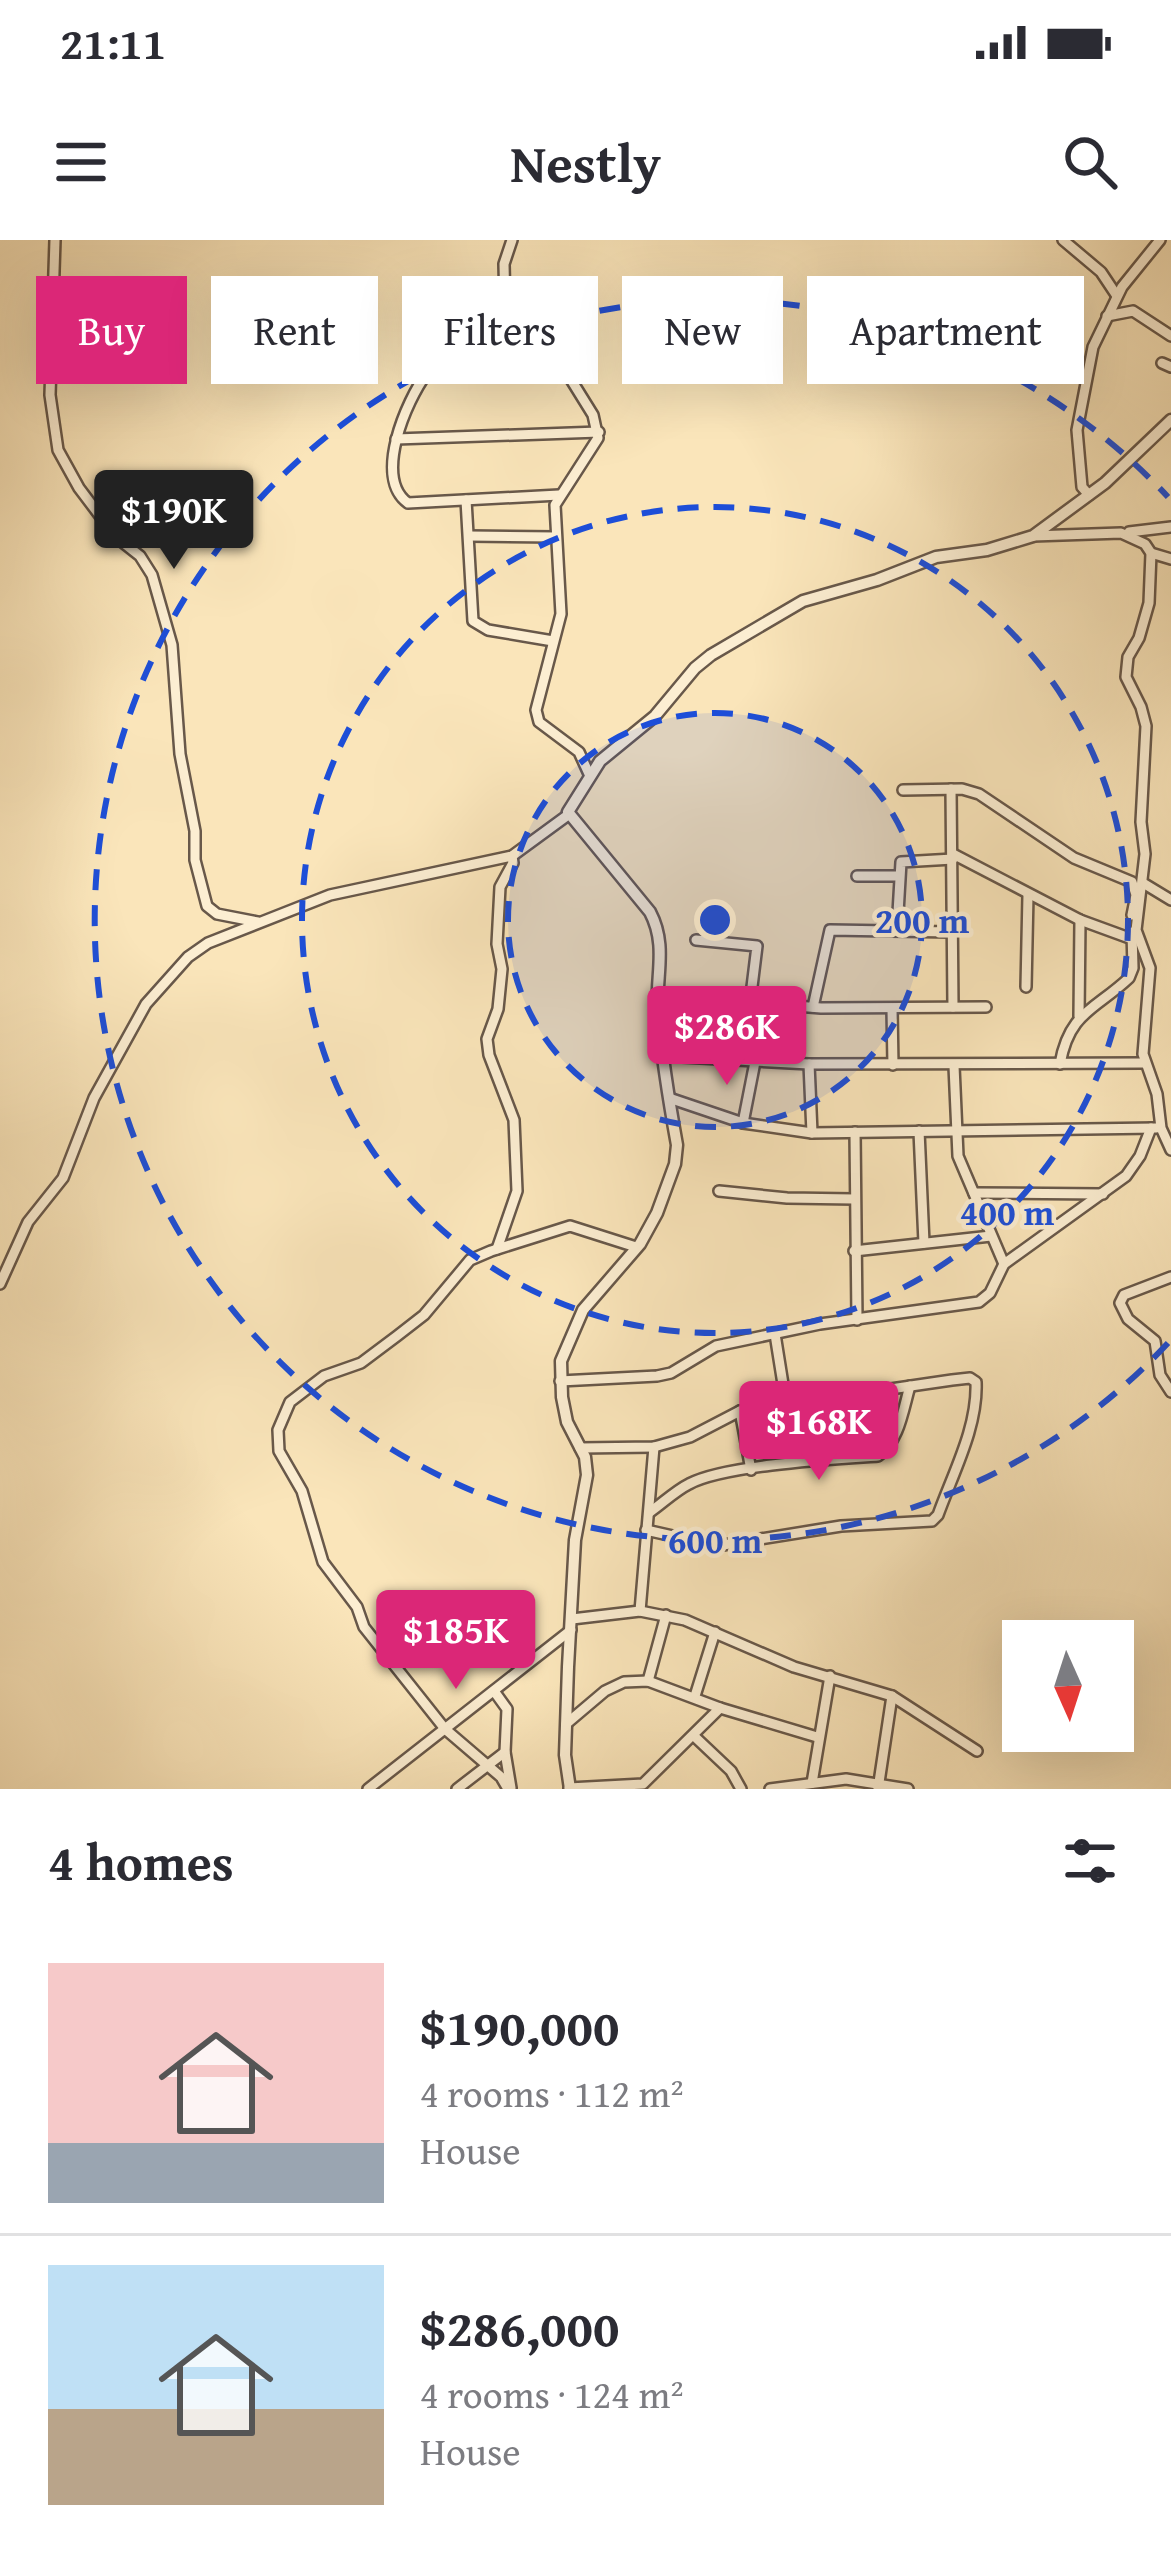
<!DOCTYPE html>
<html lang="en">
<head>
<meta charset="utf-8">
<style>
	:root { --surface:#fff; --page:#f2f2f3; --text:#2b2b33; --muted:#7c7c81; --line:#e1e1e2; --accent:#db2777 }
	body { margin:0; font-family:"Gentium Book Plus",serif; background:var(--page); color:var(--text); height:100vh; display:flex; flex-direction:column; font-size:45px; white-space:nowrap }
	* { box-sizing:border-box; margin:0 }
	p { font-size:39px; color:var(--muted) }
	.icon { flex:none; width:66px; height:66px; fill:none; stroke:currentColor; stroke-width:2; stroke-linecap:round; stroke-linejoin:round }
	.map { position:relative; height:1549px; overflow:hidden }
	.sheet { display:flex; flex-direction:column; background:var(--surface); flex:1 }
	.sheet>* { flex:none }
	.guide { position:absolute; left:36px; top:36px; width:1101px; height:108px; display:flex; gap:24px }
	.needle { width:78px; rotate:177deg }
	.fabs { position:absolute; left:1002px; top:1380px; display:grid; gap:24px }
	.fabs a { display:grid; place-items:center; width:132px; height:132px; border-radius:0px; background:var(--surface); box-shadow:0 12px 48px #0002; font-size:60px }
	.price { position:absolute; translate:-50% -102px; padding:0 27px; border-radius:12px; background:var(--accent); color:#fff; font-size:39px; line-height:78px; filter:drop-shadow(0 3px 6px #0008) }
	.price::after { content:''; position:absolute; left:50%; top:72px; width:36px; height:27px; margin-left:-18px; background:inherit; clip-path:polygon(0 0,100% 0,50% 100%) }
	.price.current { background:#222; color:#fff }
	ul { padding:0; list-style:none }
	li { display:flex; align-items:center; gap:36px; height:300px; padding:0 48px }
	li+li { border-top:3px solid var(--line) }
	li span { display:grid; place-items:center; flex:none; width:336px; height:240px; border-radius:0px; color:#555 }
	li>.icon { margin-inline-start:auto }
	span .icon { width:144px; height:144px; fill:#fffc; stroke-width:1 }
	li b { font-size:51px }
	h2 { display:flex; justify-content:space-between; align-items:center; height:144px; padding:0 48px; font-size:51px }
	.chip { padding:0 42px; border-radius:0px; background:var(--surface); box-shadow:0 12px 48px #0002; font-size:42px; line-height:108px }
	.chip.current { background:var(--accent); color:#fff }
	.status { display:flex; justify-content:space-between; align-items:center; height:84px; padding:0 60px; background:var(--surface); direction:ltr }
	.status svg { height:33px; fill:currentColor }
	header { display:flex; justify-content:space-between; align-items:center; height:156px; padding:0 48px; background:var(--surface); font-size:54px; font-weight:700 }
	.map>svg:first-child { display:block }
</style>
</head>
<body>
<div class="status"><b>21:11</b><svg viewBox="0 0 49 12"><path d="M0 12V9h3v3zM5 12V6h3v6zM10 12V3h3v9zM15 12V0h3v12zM26 1h20v11H26zM47 4h2v5h-2z"/></svg></div>
<header><svg class="icon" aria-label="menu" viewBox="0 0 24 24"><path d="M4 6h16M4 12h16M4 18h16"/></svg>Nestly<svg class="icon" aria-label="search" viewBox="0 0 24 24"><circle cx="10" cy="10" r="6"/><path d="M15 15l6 6"/></svg></header>
<div class="map">
<svg width="1171" height="1549" viewBox="0 0 1171 1549">
	<rect width="100%" height="100%" fill="#fae5ba"/>
	<filter id="stains"><feTurbulence type="fractalNoise" baseFrequency=".00167" numOctaves="4"/><feColorMatrix values="0 0 0 0 .2 0 0 0 0 .09 0 0 0 0 .02 0 0 0 .5 -.17"/></filter>
	<radialGradient id="worn" r=".72"><stop offset=".6" stop-color="#630" stop-opacity="0"/><stop offset="1" stop-color="#630" stop-opacity=".3"/></radialGradient>
	<g fill="none" stroke-linecap="round" stroke-linejoin="round">
		<g stroke="#68584a" stroke-width="14">
			<g id="minor">
				<path d="M55 0 50 155 58 210 79 248 116 297 140 316 152 335 172 405 180 514 195 591V620L207 666 217 674 258 682"/>
				<path d="M512 0 504 24 506 110 514 113 552 109 593 175 598 198 555 265 561 374 536 470 539 482 579 512 589 534"/>
				<path d="M1063 0 1101 32 1117 56"/>
				<path d="M1107 76 1133 71 1171 96"/>
				<path d="M509 113 427 133C406 161 373 238 408 263L559 255"/>
				<path d="M1162 123 1171 127"/>
				<path d="M396 199 599 192"/>
				<path d="M1089 255 1082 247 1077 190 1093 107 1122 47 1160 0"/>
				<path d="M466 260 473 381 488 390 553 401"/>
				<path d="M1129 292 1171 287"/>
				<path d="M469 296 555 297"/>
				<path d="M1033 296 1121 293 1145 304 1151 313 1149 363 1139 398 1128 417 1126 437 1141 467 1146 486 1141 582 1145 614 1136 690 1150 728 1143 814 1157 854 1161 888 1171 910"/>
				<path d="M1151 313 1171 319"/>
				<path d="M951 549 953 767"/>
				<path d="M903 550 962 549 979 554 1074 618 1132 642 1136 655 1132 675"/>
				<path d="M953 614 1080 680 1132 699"/>
				<path d="M857 636H899"/>
				<path d="M1143 643 1171 660"/>
				<path d="M897 690 901 622 953 619"/>
				<path d="M696 700 757 706 750 763"/>
				<path d="M1026 747 1028 655"/>
				<path d="M698 758 821 768 986 767"/>
				<path d="M813 767 830 690 952 692"/>
				<path d="M892 769 893 825"/>
				<path d="M1079 776 1080 680"/>
				<path d="M663 816 809 824 1144 823"/>
				<path d="M809 824 812 893"/>
				<path d="M1060 824C1069 772 1095 770 1129 738L1133 728 1132 692"/>
				<path d="M954 826 958 916 1004 1024"/>
				<path d="M669 858 743 883 812 893 1156 888"/>
				<path d="M743 883 755 822"/>
				<path d="M919 891 924 1003"/>
				<path d="M855 892 857 1080"/>
				<path d="M719 951 787 958 854 959"/>
				<path d="M974 953 1103 954"/>
				<path d="M497 1009 517 951 514 880 489 815 487 799 498 769 502 729 497 704 500 647 513 623 512 616"/>
				<path d="M854 1011 991 996"/>
				<path d="M1171 1037 1124 1055 1120 1063 1128 1079 1155 1101 1160 1135 1171 1152"/>
				<path d="M0 1044 28 982 63 938 94 858 146 764 188 717 208 703 330 655 512 616 568 575"/>
				<path d="M775 1094 786 1163"/>
				<path d="M560 1141 657 1136 671 1133 716 1106 820 1084 979 1062 990 1053 1004 1024 1126 936 1140 916 1151 888"/>
				<path d="M740 1171 751 1230"/>
				<path d="M580 1208 654 1207 690 1197 740 1171 952 1140 970 1138 976 1142C978 1187 953 1233 938 1275L932 1281 841 1286 717 1306 646 1290"/>
				<path d="M650 1272C663 1263 675 1251 689 1244 724 1225 835 1219 878 1216 899 1202 903 1170 910 1146"/>
				<path d="M640 1371 654 1207"/>
				<path d="M572 1379 640 1371 685 1380 794 1427 892 1456 977 1511"/>
				<path d="M648 1441 666 1375"/>
				<path d="M494 1451 507 1469 505 1512 511 1548"/>
				<path d="M695 1456 715 1392"/>
				<path d="M566 1484 605 1451 624 1442 648 1441 720 1468 817 1497"/>
				<path d="M694 1496 731 1531 741 1549"/>
				<path d="M812 1543 830 1436"/>
				<path d="M569 1548 643 1544 720 1468"/>
				<path d="M368 1549 571 1390"/>
				<path d="M457 1549 505 1512"/>
				<path d="M508 1549 501 1537 445 1489 364 1387 357 1367 323 1322 302 1251 279 1211 278 1190 290 1162 324 1136 361 1123 397 1096 424 1075 470 1020 491 1011 570 986 636 1007"/>
				<path d="M770 1549 846 1539 908 1549"/>
				<path d="M878 1549 892 1456"/>
			</g>
		</g>
		<g stroke="#68584a" stroke-width="15">
			<path id="tertiary" d="M570 1549 565 1515 568 1427 575 1300 587 1235 585 1217 567 1182 562 1157 561 1121 583 1070 640 1004 657 973 675 924 677 905C669 861 662 818 658 773 655 737 668 706 650 672L568 572 600 521 655 476 695 428 711 415 803 361 877 340 936 317 987 310 1033 296 1105 243 1171 180"/>
		</g>
		<use href="#minor" stroke="#fceed2" stroke-width="9"/>
		<use href="#tertiary" stroke="#fceed2" stroke-width="10"/>
	</g>
	<circle cx="715" cy="680" r="207" fill="#1d4ed8" fill-opacity=".12"/>
	<g fill="none" stroke="#1d4ed8" stroke-width="6" stroke-dasharray="21 15">
		<circle cx="715" cy="680" r="207"/>
		<circle cx="715" cy="680" r="413"/>
		<path d="M1168 1103A620 620 0 1 1 1168 257"/>
	</g>
	<circle cx="715" cy="680" r="18" fill="#1d4ed8" stroke="#fceed2" stroke-width="6"/>
	<g font-size="36" text-anchor="middle" font-weight="bold" fill="#1d4ed8" stroke="#fceed2" stroke-width="9" stroke-linejoin="round" paint-order="stroke">
		<text x="922" y="693">200 m</text>
		<text x="1007" y="985">400 m</text>
		<text x="715" y="1313">600 m</text>
	</g>
	<rect width="100%" height="100%" filter="url(#stains)"/>
	<rect width="100%" height="100%" fill="url(#worn)"/>
</svg>
<div class="fabs">
<a><svg class="needle" viewBox="-14 -14 28 28"><path d="M0-13l5 13h-10z" fill="#e53935"/><path d="M0 13l5-13h-10z" fill="#7c7c81"/></svg></a>
</div>
<b class="price current" style="left:174px;top:332px">$190K</b>
<b class="price" style="left:727px;top:848px">$286K</b>
<b class="price" style="left:819px;top:1243px">$168K</b>
<b class="price" style="left:456px;top:1452px">$185K</b>
<div class="guide">
<a class="chip current">Buy</a>
<a class="chip">Rent</a>
<a class="chip">Filters</a>
<a class="chip">New</a>
<a class="chip">Apartment</a>
</div>
</div>
<section class="sheet">
<h2>4 homes<svg class="icon" aria-label="filters" viewBox="0 0 24 24"><path d="M4 7h16M4 17h16"/><circle cx="9" cy="7" r="2"/><circle cx="15" cy="17" r="2"/></svg></h2>
<ul>
<li><span style="background:linear-gradient(#f6c9c9 75%,#9aa5b1 0)"><svg class="icon" aria-label="home" viewBox="0 0 24 24"><path d="M3 11l9-7 9 7M6 9v11h12V9"/></svg></span><div><b>$190,000</b><p>4 rooms · 112 m²</p><p>House</p></div></li>
<li><span style="background:linear-gradient(#bfe0f5 60%,#b9a48a 0)"><svg class="icon" aria-label="home" viewBox="0 0 24 24"><path d="M3 11l9-7 9 7M6 9v11h12V9"/></svg></span><div><b>$286,000</b><p>4 rooms · 124 m²</p><p>House</p></div></li>
</ul>
</section>
</body>
</html>
